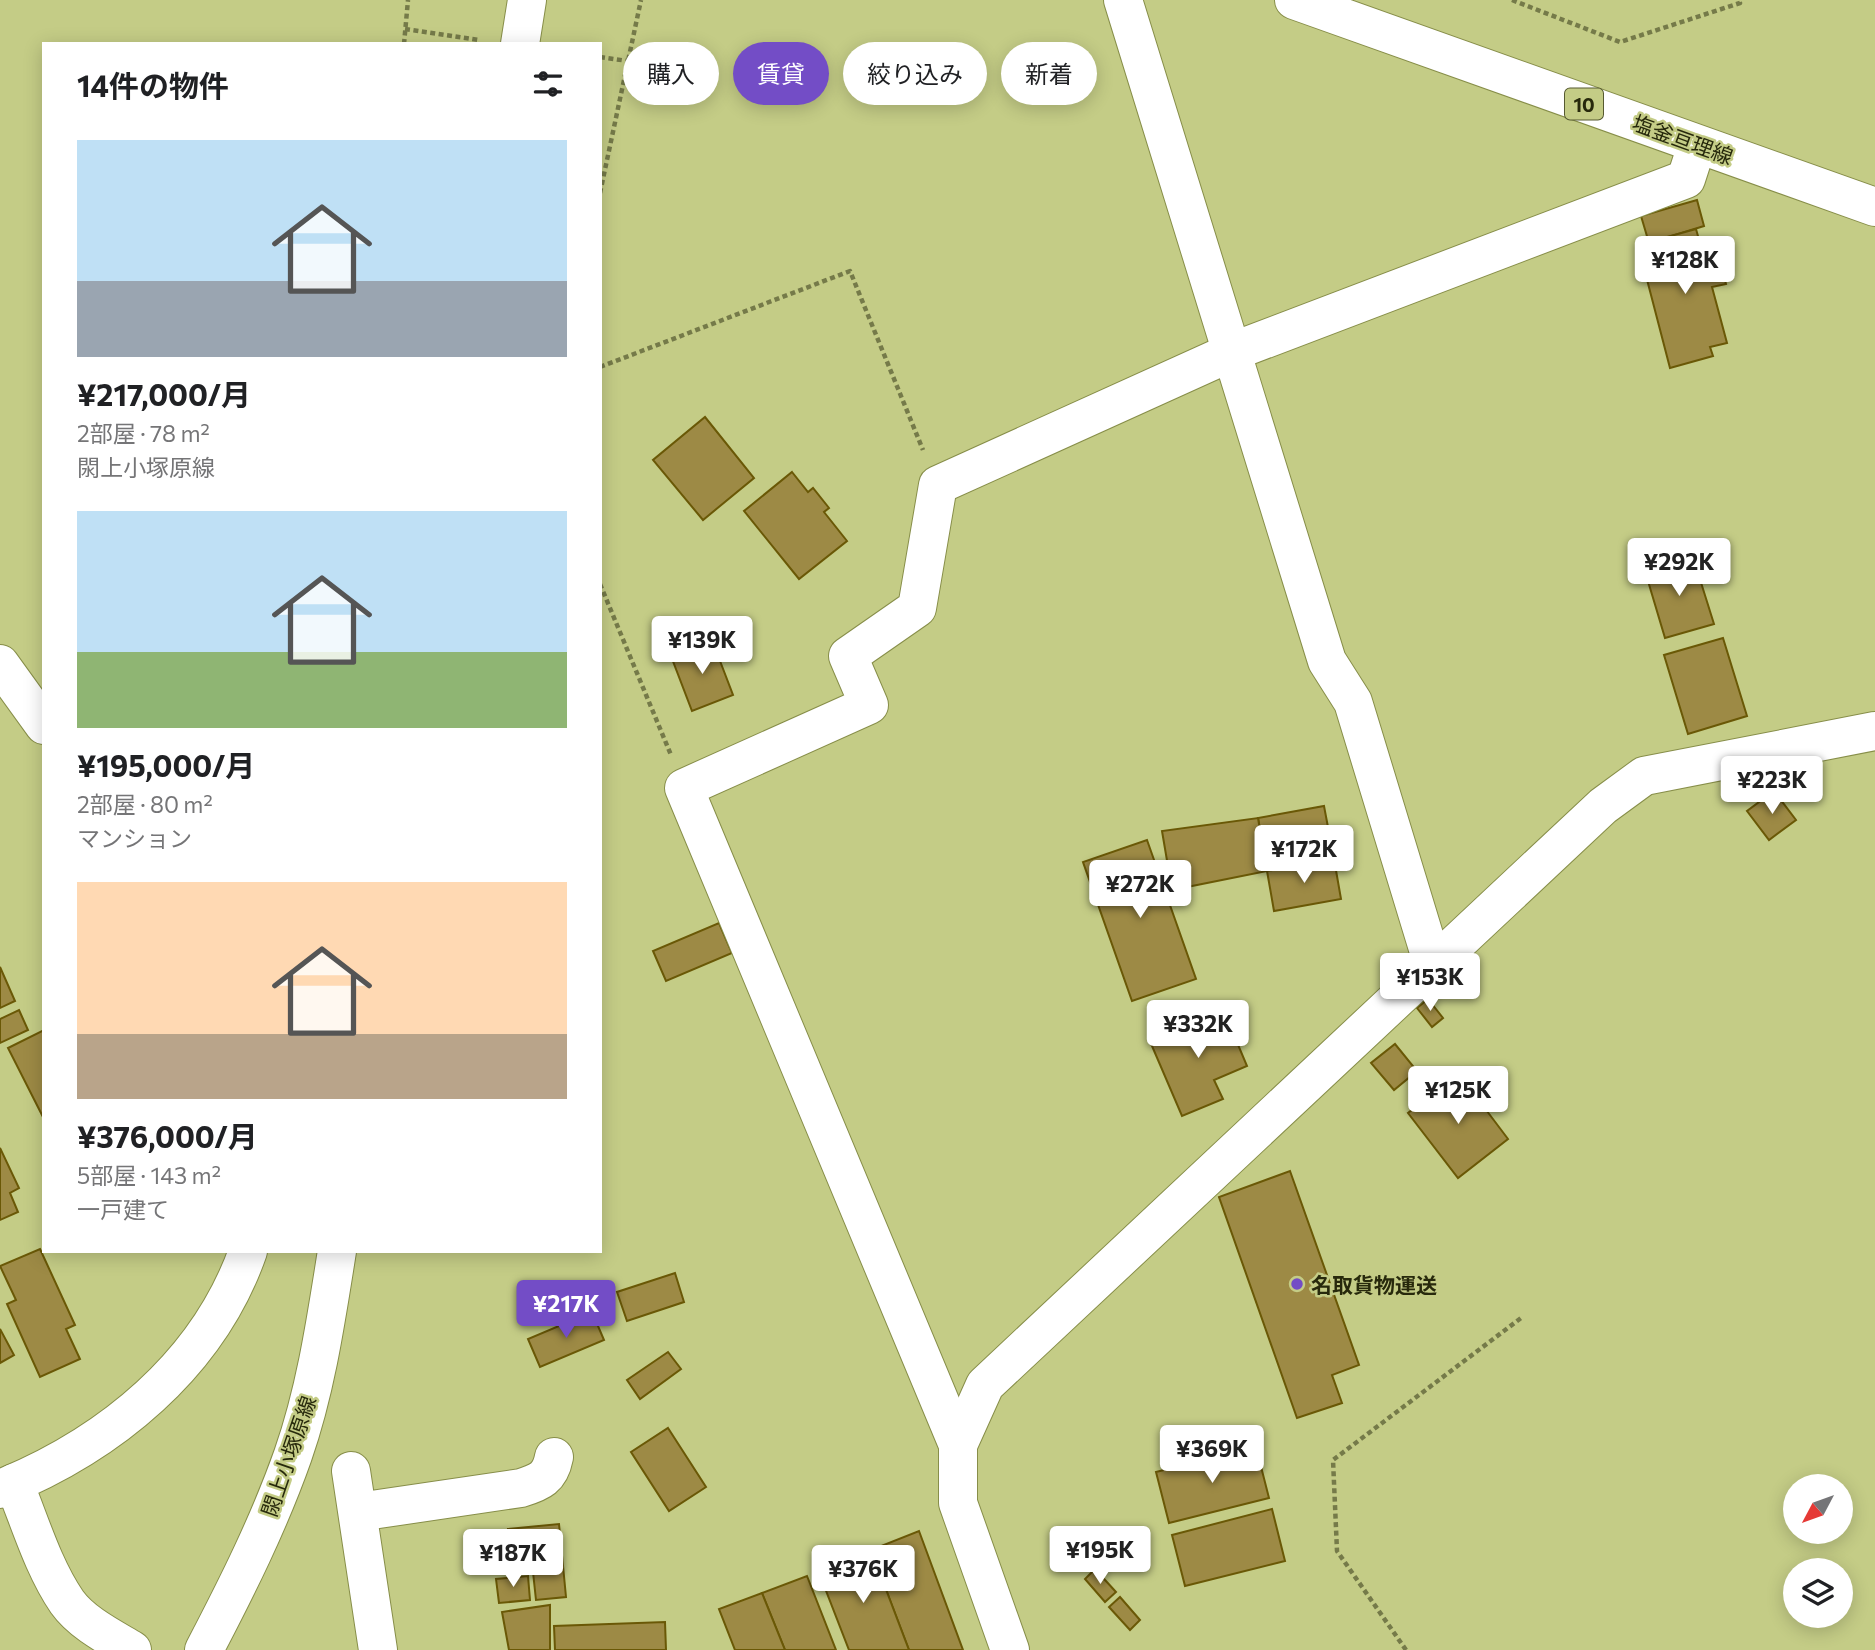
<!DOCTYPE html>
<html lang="ja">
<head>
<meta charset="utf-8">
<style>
	:root { --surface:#fff; --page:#f6f6f6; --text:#202124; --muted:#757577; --accent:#734dc6 }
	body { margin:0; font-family:Commissioner,"Noto Sans JP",sans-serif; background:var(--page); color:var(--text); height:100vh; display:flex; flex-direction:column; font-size:26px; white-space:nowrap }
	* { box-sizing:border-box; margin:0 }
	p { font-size:23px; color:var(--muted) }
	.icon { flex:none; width:38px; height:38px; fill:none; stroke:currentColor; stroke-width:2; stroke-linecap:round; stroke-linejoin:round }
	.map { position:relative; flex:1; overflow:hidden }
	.details { position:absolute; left:42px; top:42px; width:560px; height:1211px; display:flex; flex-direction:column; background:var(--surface); border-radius:0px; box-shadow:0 4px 18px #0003 }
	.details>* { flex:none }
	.hud { position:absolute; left:623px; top:42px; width:665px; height:63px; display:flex; gap:14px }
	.needle { width:46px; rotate:229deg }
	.controls { position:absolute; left:1783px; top:1474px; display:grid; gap:14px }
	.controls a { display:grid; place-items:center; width:70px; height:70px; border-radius:50%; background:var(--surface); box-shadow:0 4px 18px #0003; font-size:35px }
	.price { position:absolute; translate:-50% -60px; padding:0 16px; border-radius:7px; background:#fff; color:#222; font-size:23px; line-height:46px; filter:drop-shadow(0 2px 4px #0008) }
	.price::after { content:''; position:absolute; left:50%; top:42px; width:21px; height:16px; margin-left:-10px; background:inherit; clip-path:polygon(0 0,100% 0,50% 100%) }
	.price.active { background:var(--accent); color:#fff }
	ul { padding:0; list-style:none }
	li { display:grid; align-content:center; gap:14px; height:371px; padding:0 35px }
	li span { display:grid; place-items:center; height:217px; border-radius:0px; color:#555 }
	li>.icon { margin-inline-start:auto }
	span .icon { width:126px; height:126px; fill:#fffc; stroke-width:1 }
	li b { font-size:30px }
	h2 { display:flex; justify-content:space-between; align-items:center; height:84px; padding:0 35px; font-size:30px }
	.chip { padding:0 24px; border-radius:32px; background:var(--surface); box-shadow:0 4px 18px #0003; font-size:24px; line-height:63px }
	.chip.active { background:var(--accent); color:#fff }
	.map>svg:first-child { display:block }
</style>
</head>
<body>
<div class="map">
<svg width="1875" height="1650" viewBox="0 0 1875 1650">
	<rect width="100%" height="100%" fill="#c4cc86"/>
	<g fill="#9d8a45" stroke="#6a5806" stroke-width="2">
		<path d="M1697 200 1704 226 1649 243 1641 216Z"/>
		<path d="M1696 229 1703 254 1717 251 1726 284 1712 287 1727 343 1710 347 1713 356 1670 368 1638 245Z"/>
		<path d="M705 417 754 478 703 520 653 460Z"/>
		<path d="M792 472 808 492 813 488 829 508 824 512 847 541 799 579 744 511Z"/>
		<path d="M1693 557 1714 624 1665 638 1645 571Z"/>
		<path d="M1723 638 1747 716 1688 734 1664 655Z"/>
		<path d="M712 640 733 695 692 711 671 656Z"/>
		<path d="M1774 791 1796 820 1769 840 1747 811Z"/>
		<path d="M1324 806 1334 859 1267 871 1258 818Z"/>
		<path d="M1258 818 1267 871 1172 890 1162 831Z"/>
		<path d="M1147 840 1196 979 1132 1001 1083 862Z"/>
		<path d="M1334 859 1341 899 1274 911 1267 871Z"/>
		<path d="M719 923 732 953 666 981 653 951Z"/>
		<path d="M0 967 15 1001 0 1008Z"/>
		<path d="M1428 999 1443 1018 1432 1027 1417 1008Z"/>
		<path d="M1223 1009 1247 1066 1214 1080 1223 1099 1182 1116 1149 1039Z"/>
		<path d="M19 1010 28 1030 0 1043V1019Z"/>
		<path d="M44 1030V1119L8 1048Z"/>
		<path d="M1395 1044 1417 1071 1394 1090 1371 1063Z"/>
		<path d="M1459 1074 1508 1139 1458 1178 1408 1113Z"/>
		<path d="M0 1148 19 1188 10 1193 18 1212 0 1220Z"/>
		<path d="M1290 1171 1359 1365 1332 1375 1342 1403 1297 1418 1219 1197Z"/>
		<path d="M40 1249 75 1325 66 1329 80 1359 40 1377 7 1304 16 1300 0 1266Z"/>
		<path d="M675 1273 684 1302 627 1321 617 1292Z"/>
		<path d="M592 1312 604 1340 540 1367 528 1339Z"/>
		<path d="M0 1329 14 1355 0 1363Z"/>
		<path d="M668 1352 681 1369 640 1399 627 1380Z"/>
		<path d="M668 1428 706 1487 669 1511 631 1452Z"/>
		<path d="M1256 1447 1269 1498 1169 1523 1156 1472Z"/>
		<path d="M1272 1509 1285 1561 1185 1586 1172 1535Z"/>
		<path d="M559 1524 566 1597 536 1600 533 1572 513 1574 508 1529Z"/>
		<path d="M919 1531 963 1650H909L871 1550Z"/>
		<path d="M871 1550 909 1650H849L818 1570Z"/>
		<path d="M1095 1569 1116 1592 1105 1602 1085 1579Z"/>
		<path d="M528 1576 530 1600 499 1603 496 1579Z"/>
		<path d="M807 1576 836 1650H785L762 1593Z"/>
		<path d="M762 1593 785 1650H735L719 1609Z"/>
		<path d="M1120 1597 1140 1620 1130 1630 1109 1607Z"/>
		<path d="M550 1605V1650H509L502 1612Z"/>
		<path d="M665 1622 666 1650H555L554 1626Z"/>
	</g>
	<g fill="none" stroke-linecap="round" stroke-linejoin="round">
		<g stroke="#878e49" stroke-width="40">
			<g id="minor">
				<path d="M1123 0 1327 661 1353 702 1433 965"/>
				<path d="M520 44 527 0"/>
				<path d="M0 664 44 725"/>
				<path d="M958 1445 684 788 869 705 848 656 917 608 938 485 1234 351 1686 179 1697 145"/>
				<path d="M351 1471 378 1650"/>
				<path d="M14 1483C30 1522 43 1567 67 1602 82 1623 110 1637 132 1650"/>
				<path d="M0 1489C109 1445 208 1365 248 1251"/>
				<path d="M358 1512 521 1488C540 1482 550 1478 554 1457"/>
				<path d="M204 1650C237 1587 269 1523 293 1455 316 1389 326 1320 337 1251"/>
				<path d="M1010 1650 958 1503V1445L985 1385 1603 806 1644 776 1875 731"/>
			</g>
		</g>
		<g stroke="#878e49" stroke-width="40">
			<path id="major" d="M1294 0 1875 207"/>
		</g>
		<g stroke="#757a49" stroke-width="4.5" stroke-dasharray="5 3.5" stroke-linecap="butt">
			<path d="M1512 0 1620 42 1740 3 1739 0"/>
			<path d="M405 29 479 40"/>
			<path d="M404 44 408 0"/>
			<path d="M600 57 628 61"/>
			<path d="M600 193 641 0"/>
			<path d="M600 367 850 271 923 450"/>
			<path d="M600 584 671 755"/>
			<path d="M1406 1650 1337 1551 1333 1460 1521 1318"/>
		</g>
		<use href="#minor" stroke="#fff" stroke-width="38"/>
		<use href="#major" stroke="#fff" stroke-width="38"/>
	</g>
	<circle fill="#734dc6" stroke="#c4cc86" stroke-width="2.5" cx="1297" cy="1284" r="7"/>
	<g text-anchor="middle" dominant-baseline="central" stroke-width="5" stroke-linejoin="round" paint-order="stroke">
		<rect fill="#c4cc86" stroke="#565a31" stroke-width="2" x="1565" y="88.5" width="38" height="31" rx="5"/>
		<g font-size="19" font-weight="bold" fill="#27290c">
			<text x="1584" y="104">10</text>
		</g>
		<g font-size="21" fill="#27290c" stroke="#c4cc86">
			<text transform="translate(1683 139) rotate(20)">塩釜亘理線</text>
			<text transform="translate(288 1456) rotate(-71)">閖上小塚原線</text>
		</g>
		<g font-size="21" font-weight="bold" fill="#27290c" stroke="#c4cc86" text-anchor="start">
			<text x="1311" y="1284">名取貨物運送</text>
		</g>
	</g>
</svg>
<div class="controls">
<a><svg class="needle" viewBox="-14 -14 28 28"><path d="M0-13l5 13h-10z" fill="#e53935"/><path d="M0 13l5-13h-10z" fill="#757577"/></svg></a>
<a><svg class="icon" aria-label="layers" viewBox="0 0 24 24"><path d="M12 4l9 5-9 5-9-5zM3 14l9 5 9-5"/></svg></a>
</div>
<b class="price" style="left:1685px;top:296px">¥128K</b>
<b class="price" style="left:1679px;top:598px">¥292K</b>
<b class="price" style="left:702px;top:676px">¥139K</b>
<b class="price" style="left:1772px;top:816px">¥223K</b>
<b class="price" style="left:1304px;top:885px">¥172K</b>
<b class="price" style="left:1140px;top:920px">¥272K</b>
<b class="price" style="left:1430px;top:1013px">¥153K</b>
<b class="price" style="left:1198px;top:1060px">¥332K</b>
<b class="price" style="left:1458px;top:1126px">¥125K</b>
<b class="price active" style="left:566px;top:1340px">¥217K</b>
<b class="price" style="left:1212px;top:1485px">¥369K</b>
<b class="price" style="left:1100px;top:1586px">¥195K</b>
<b class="price" style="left:513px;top:1589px">¥187K</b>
<b class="price" style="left:863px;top:1605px">¥376K</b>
<div class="hud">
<a class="chip">購入</a>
<a class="chip active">賃貸</a>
<a class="chip">絞り込み</a>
<a class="chip">新着</a>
</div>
<section class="details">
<h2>14件の物件<svg class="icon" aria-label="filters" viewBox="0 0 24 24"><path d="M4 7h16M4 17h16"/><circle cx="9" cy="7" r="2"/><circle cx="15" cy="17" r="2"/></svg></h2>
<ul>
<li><span style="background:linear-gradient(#bfe0f5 65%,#9aa5b1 0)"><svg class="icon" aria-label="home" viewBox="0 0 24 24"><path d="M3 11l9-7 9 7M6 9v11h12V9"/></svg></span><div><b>¥217,000/月</b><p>2部屋 · 78 m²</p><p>閖上小塚原線</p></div></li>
<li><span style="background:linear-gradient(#bfe0f5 65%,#8fb573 0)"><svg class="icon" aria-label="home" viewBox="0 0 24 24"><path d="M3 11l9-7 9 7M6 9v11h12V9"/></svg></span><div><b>¥195,000/月</b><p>2部屋 · 80 m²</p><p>マンション</p></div></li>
<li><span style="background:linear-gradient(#ffd9b3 70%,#b9a48a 0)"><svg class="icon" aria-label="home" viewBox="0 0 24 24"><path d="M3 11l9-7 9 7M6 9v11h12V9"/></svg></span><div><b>¥376,000/月</b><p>5部屋 · 143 m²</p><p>一戸建て</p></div></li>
</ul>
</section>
</div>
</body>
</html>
